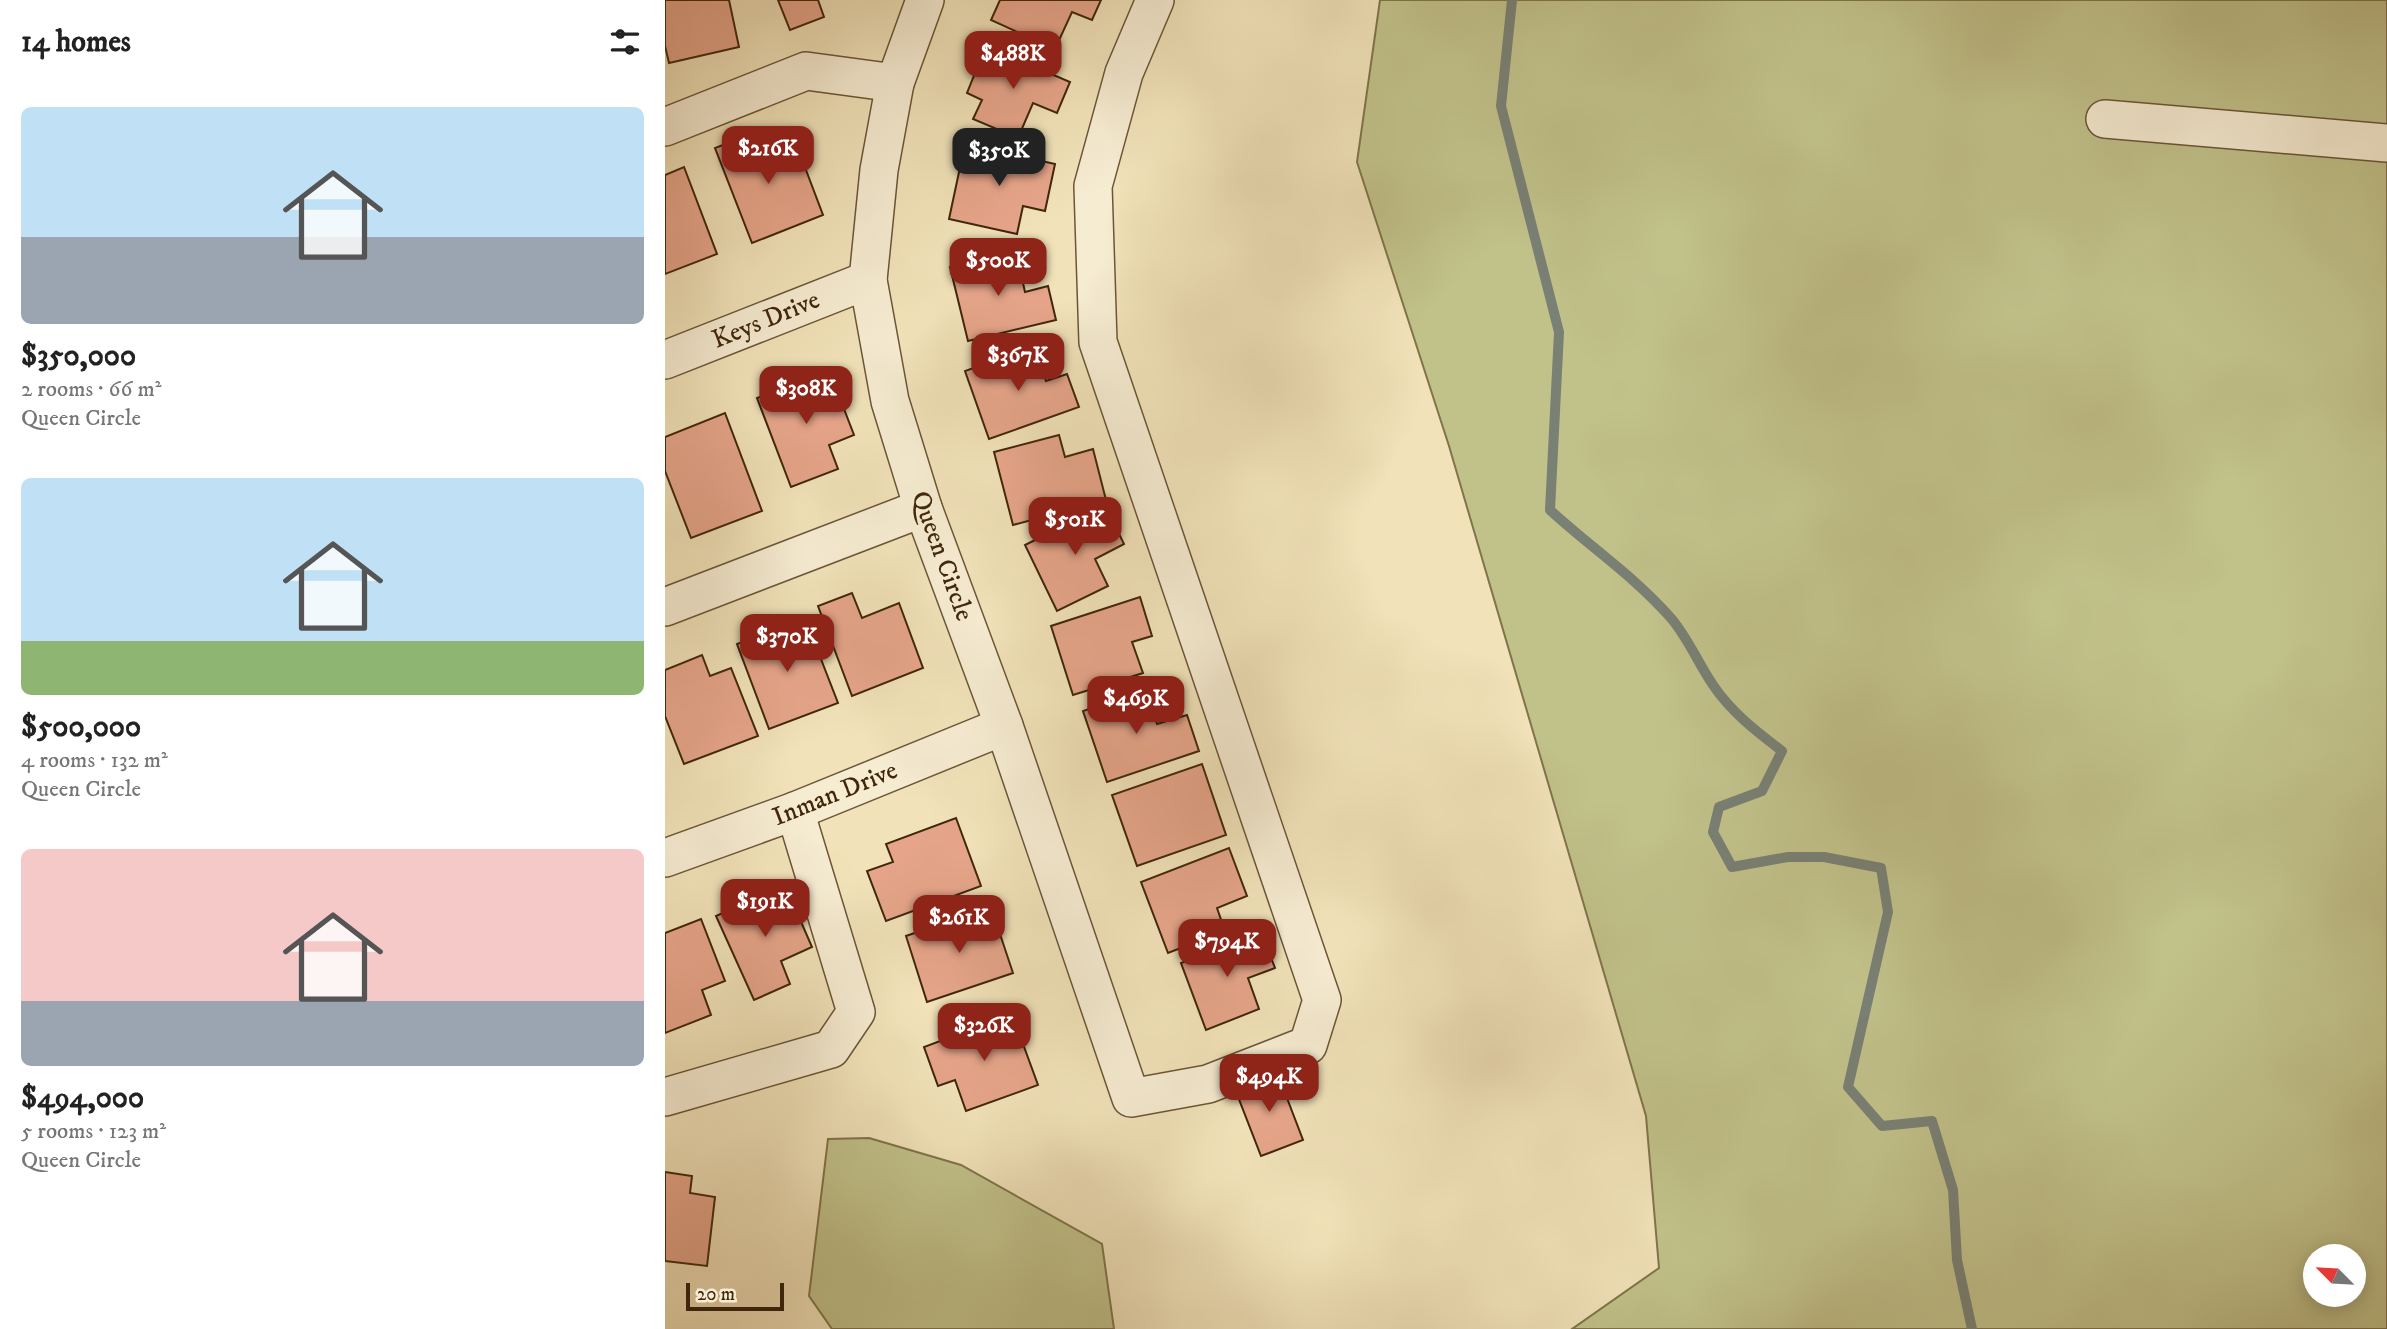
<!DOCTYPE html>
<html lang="en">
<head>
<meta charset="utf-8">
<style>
	:root { --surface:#fff; --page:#f6f6f6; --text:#222; --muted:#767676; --accent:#8f2418 }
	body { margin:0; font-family:"IM FELL DW Pica",serif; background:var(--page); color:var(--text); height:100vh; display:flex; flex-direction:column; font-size:26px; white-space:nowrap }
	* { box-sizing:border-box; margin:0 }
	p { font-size:23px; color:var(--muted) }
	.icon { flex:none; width:38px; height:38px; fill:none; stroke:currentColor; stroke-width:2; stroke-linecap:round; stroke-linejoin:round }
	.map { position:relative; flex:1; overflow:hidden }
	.details { display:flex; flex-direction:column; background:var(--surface); width:665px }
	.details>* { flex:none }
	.needle { width:46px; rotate:294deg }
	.fabs { position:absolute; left:1638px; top:1244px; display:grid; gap:14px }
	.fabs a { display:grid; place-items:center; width:63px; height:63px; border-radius:50%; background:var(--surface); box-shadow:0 4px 18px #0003; font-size:35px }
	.scale { position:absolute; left:21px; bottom:18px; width:98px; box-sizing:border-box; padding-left:7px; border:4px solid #40270c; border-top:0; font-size:19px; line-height:24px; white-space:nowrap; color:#40270c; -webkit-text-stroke:5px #f6ecd2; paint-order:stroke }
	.price { position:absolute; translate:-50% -60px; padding:0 16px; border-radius:14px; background:var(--accent); color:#fff; font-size:23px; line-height:46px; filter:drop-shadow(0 2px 4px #0008) }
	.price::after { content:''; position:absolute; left:50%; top:42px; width:21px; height:16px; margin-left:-10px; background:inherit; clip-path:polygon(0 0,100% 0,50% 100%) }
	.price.on { background:#222; color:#fff }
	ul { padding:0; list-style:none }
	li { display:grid; align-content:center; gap:14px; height:371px; padding:0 21px }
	li span { display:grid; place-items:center; height:217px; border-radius:10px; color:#555 }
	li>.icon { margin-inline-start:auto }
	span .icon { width:126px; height:126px; fill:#fffc; stroke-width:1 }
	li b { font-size:30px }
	h2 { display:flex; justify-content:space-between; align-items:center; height:84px; padding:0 21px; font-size:30px }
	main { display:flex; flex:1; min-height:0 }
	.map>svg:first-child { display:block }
</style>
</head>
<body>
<main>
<section class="details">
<h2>14 homes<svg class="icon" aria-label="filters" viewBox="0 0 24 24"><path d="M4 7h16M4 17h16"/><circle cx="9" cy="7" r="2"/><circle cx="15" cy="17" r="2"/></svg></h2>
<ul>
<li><span style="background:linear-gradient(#bfe0f5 60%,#9aa5b1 0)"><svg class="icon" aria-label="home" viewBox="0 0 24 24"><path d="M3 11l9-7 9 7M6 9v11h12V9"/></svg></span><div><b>$350,000</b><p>2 rooms · 66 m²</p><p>Queen Circle</p></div></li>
<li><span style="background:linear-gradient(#bfe0f5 75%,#8fb573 0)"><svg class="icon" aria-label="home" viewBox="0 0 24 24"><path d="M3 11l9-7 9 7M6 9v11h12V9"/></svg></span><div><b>$500,000</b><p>4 rooms · 132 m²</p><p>Queen Circle</p></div></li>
<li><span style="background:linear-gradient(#f6c9c9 70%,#9aa5b1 0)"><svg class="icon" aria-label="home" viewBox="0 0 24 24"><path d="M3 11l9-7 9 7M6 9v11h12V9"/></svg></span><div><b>$494,000</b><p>5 rooms · 123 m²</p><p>Queen Circle</p></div></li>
</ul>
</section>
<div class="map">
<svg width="1722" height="1329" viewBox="0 0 1722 1329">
	<rect width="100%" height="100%" fill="#f1e2b9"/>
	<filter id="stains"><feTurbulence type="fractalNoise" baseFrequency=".00286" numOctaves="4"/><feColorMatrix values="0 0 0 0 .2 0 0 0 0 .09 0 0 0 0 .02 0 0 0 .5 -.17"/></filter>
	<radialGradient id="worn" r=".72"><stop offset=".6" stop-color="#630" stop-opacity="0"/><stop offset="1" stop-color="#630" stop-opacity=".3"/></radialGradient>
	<g fill="#c1c18a" stroke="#80744b" stroke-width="2" fill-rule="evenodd">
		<path d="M715 0H1722V1329H907L994 1268 981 1116 784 446 692 162ZM1650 1256H1689V1295H1650Z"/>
		<path d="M204 1138 296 1165 437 1244 449 1329H167L144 1296 163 1139Z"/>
	</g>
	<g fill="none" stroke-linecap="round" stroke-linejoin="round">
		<path stroke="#798074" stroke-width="10" d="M847 0 836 106 894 332 885 510C924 546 969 576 1005 617 1022 636 1033 663 1048 685 1066 712 1091 731 1117 751L1097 791 1054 807 1048 832 1067 867 1123 857H1159L1216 868 1223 912 1183 1087 1217 1126 1267 1121 1288 1190 1292 1260 1307 1329"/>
	</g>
	<g fill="#e6a58a" stroke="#40270c" stroke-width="2">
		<path d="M0 0H64L74 47 4 63 0 46Z"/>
		<path d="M113 0H153L159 17 125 30Z"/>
		<path d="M335 0H436L427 20 407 12 390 49 326 20Z"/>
		<path d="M321 46 405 82 392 113 368 103 353 138 308 119 317 100 302 93Z"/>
		<path d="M102 128 112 157 133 149 158 215 87 243 50 148Z"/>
		<path d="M300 144 390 164 380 211 358 206 352 234 284 219Z"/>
		<path d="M19 167 52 254 0 274V175Z"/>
		<path d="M351 252 360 292 383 286 391 320 303 341 285 267Z"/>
		<path d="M369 346 381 381 402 374 414 407 324 439 300 371Z"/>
		<path d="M164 370 189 435 164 445 173 469 126 487 92 398Z"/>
		<path d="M60 413 97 511 26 538 0 471V437Z"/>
		<path d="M394 435 400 457 428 449 441 500 348 525 329 452Z"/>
		<path d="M440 505 459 544 430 559 443 586 392 611 360 545Z"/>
		<path d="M187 593 197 618 234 603 258 668 187 696 153 606Z"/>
		<path d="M475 597 487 636 467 642 478 673 408 695 386 626Z"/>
		<path d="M140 618 173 703 104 729 72 644Z"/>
		<path d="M37 655 45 676 66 668 93 736 19 764 0 716V670Z"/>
		<path d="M481 689 492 724 522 715 534 751 442 782 418 711Z"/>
		<path d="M537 764 561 835 472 866 447 795Z"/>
		<path d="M291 818 316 886 221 921 202 871 228 862 221 844Z"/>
		<path d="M564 848 582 896 552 908 560 931 503 953 476 882Z"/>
		<path d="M120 885 147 947 116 961 125 984 89 1000 51 916Z"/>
		<path d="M326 907 348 973 262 1002 241 936Z"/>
		<path d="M36 919 60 981 37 990 46 1015 0 1033V933Z"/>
		<path d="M596 932 610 968 583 978 594 1009 541 1030 516 963Z"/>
		<path d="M347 1014 373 1085 301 1111 290 1080 273 1086 259 1047Z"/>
		<path d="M612 1072 638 1140 596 1156 570 1089Z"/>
		<path d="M0 1172 27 1176 25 1193 50 1197 42 1266 0 1261Z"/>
	</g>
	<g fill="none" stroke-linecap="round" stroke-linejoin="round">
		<g stroke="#6c5637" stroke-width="40">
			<g id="minor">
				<path d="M260 0 230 83 214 170 203 280 225 401 258 508 339 726 466 1098 543 1084 643 1045 657 1000 433 342 428 186 459 73 490 0"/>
				<path d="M1440 119 1722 143"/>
				<path d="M0 127 141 71 230 83"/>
				<path d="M0 360 203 280"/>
				<path d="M0 607 258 508"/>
				<path d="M0 858 130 811 339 726"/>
				<path d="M0 1097 166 1049 191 1012 130 811"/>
			</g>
		</g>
		<use href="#minor" stroke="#f6ecd2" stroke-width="37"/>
	</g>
	<g text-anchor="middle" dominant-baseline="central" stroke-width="6" stroke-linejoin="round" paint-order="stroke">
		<g font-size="26" fill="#40270c" stroke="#f6ecd2">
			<text transform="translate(101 320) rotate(-22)">Keys Drive</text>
			<text transform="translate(277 556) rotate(70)">Queen Circle</text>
			<text transform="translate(170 794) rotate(-22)">Inman Drive</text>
		</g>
	</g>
	<rect width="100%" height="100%" filter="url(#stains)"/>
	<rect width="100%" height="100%" fill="url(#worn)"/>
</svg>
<div class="fabs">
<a><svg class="needle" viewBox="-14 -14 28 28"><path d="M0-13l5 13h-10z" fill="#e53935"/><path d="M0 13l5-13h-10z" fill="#767676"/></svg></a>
</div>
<div class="scale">20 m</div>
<b class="price" style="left:348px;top:91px">$488K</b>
<b class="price" style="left:103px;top:186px">$216K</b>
<b class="price on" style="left:334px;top:188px">$350K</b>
<b class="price" style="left:333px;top:298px">$500K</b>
<b class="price" style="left:353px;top:393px">$367K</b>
<b class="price" style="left:141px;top:426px">$308K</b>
<b class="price" style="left:410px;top:557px">$501K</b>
<b class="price" style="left:122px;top:674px">$370K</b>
<b class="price" style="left:471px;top:736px">$469K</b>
<b class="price" style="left:100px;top:939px">$191K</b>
<b class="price" style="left:294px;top:955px">$261K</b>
<b class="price" style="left:562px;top:979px">$794K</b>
<b class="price" style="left:319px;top:1063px">$326K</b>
<b class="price" style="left:604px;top:1114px">$494K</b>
</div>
</main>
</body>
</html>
